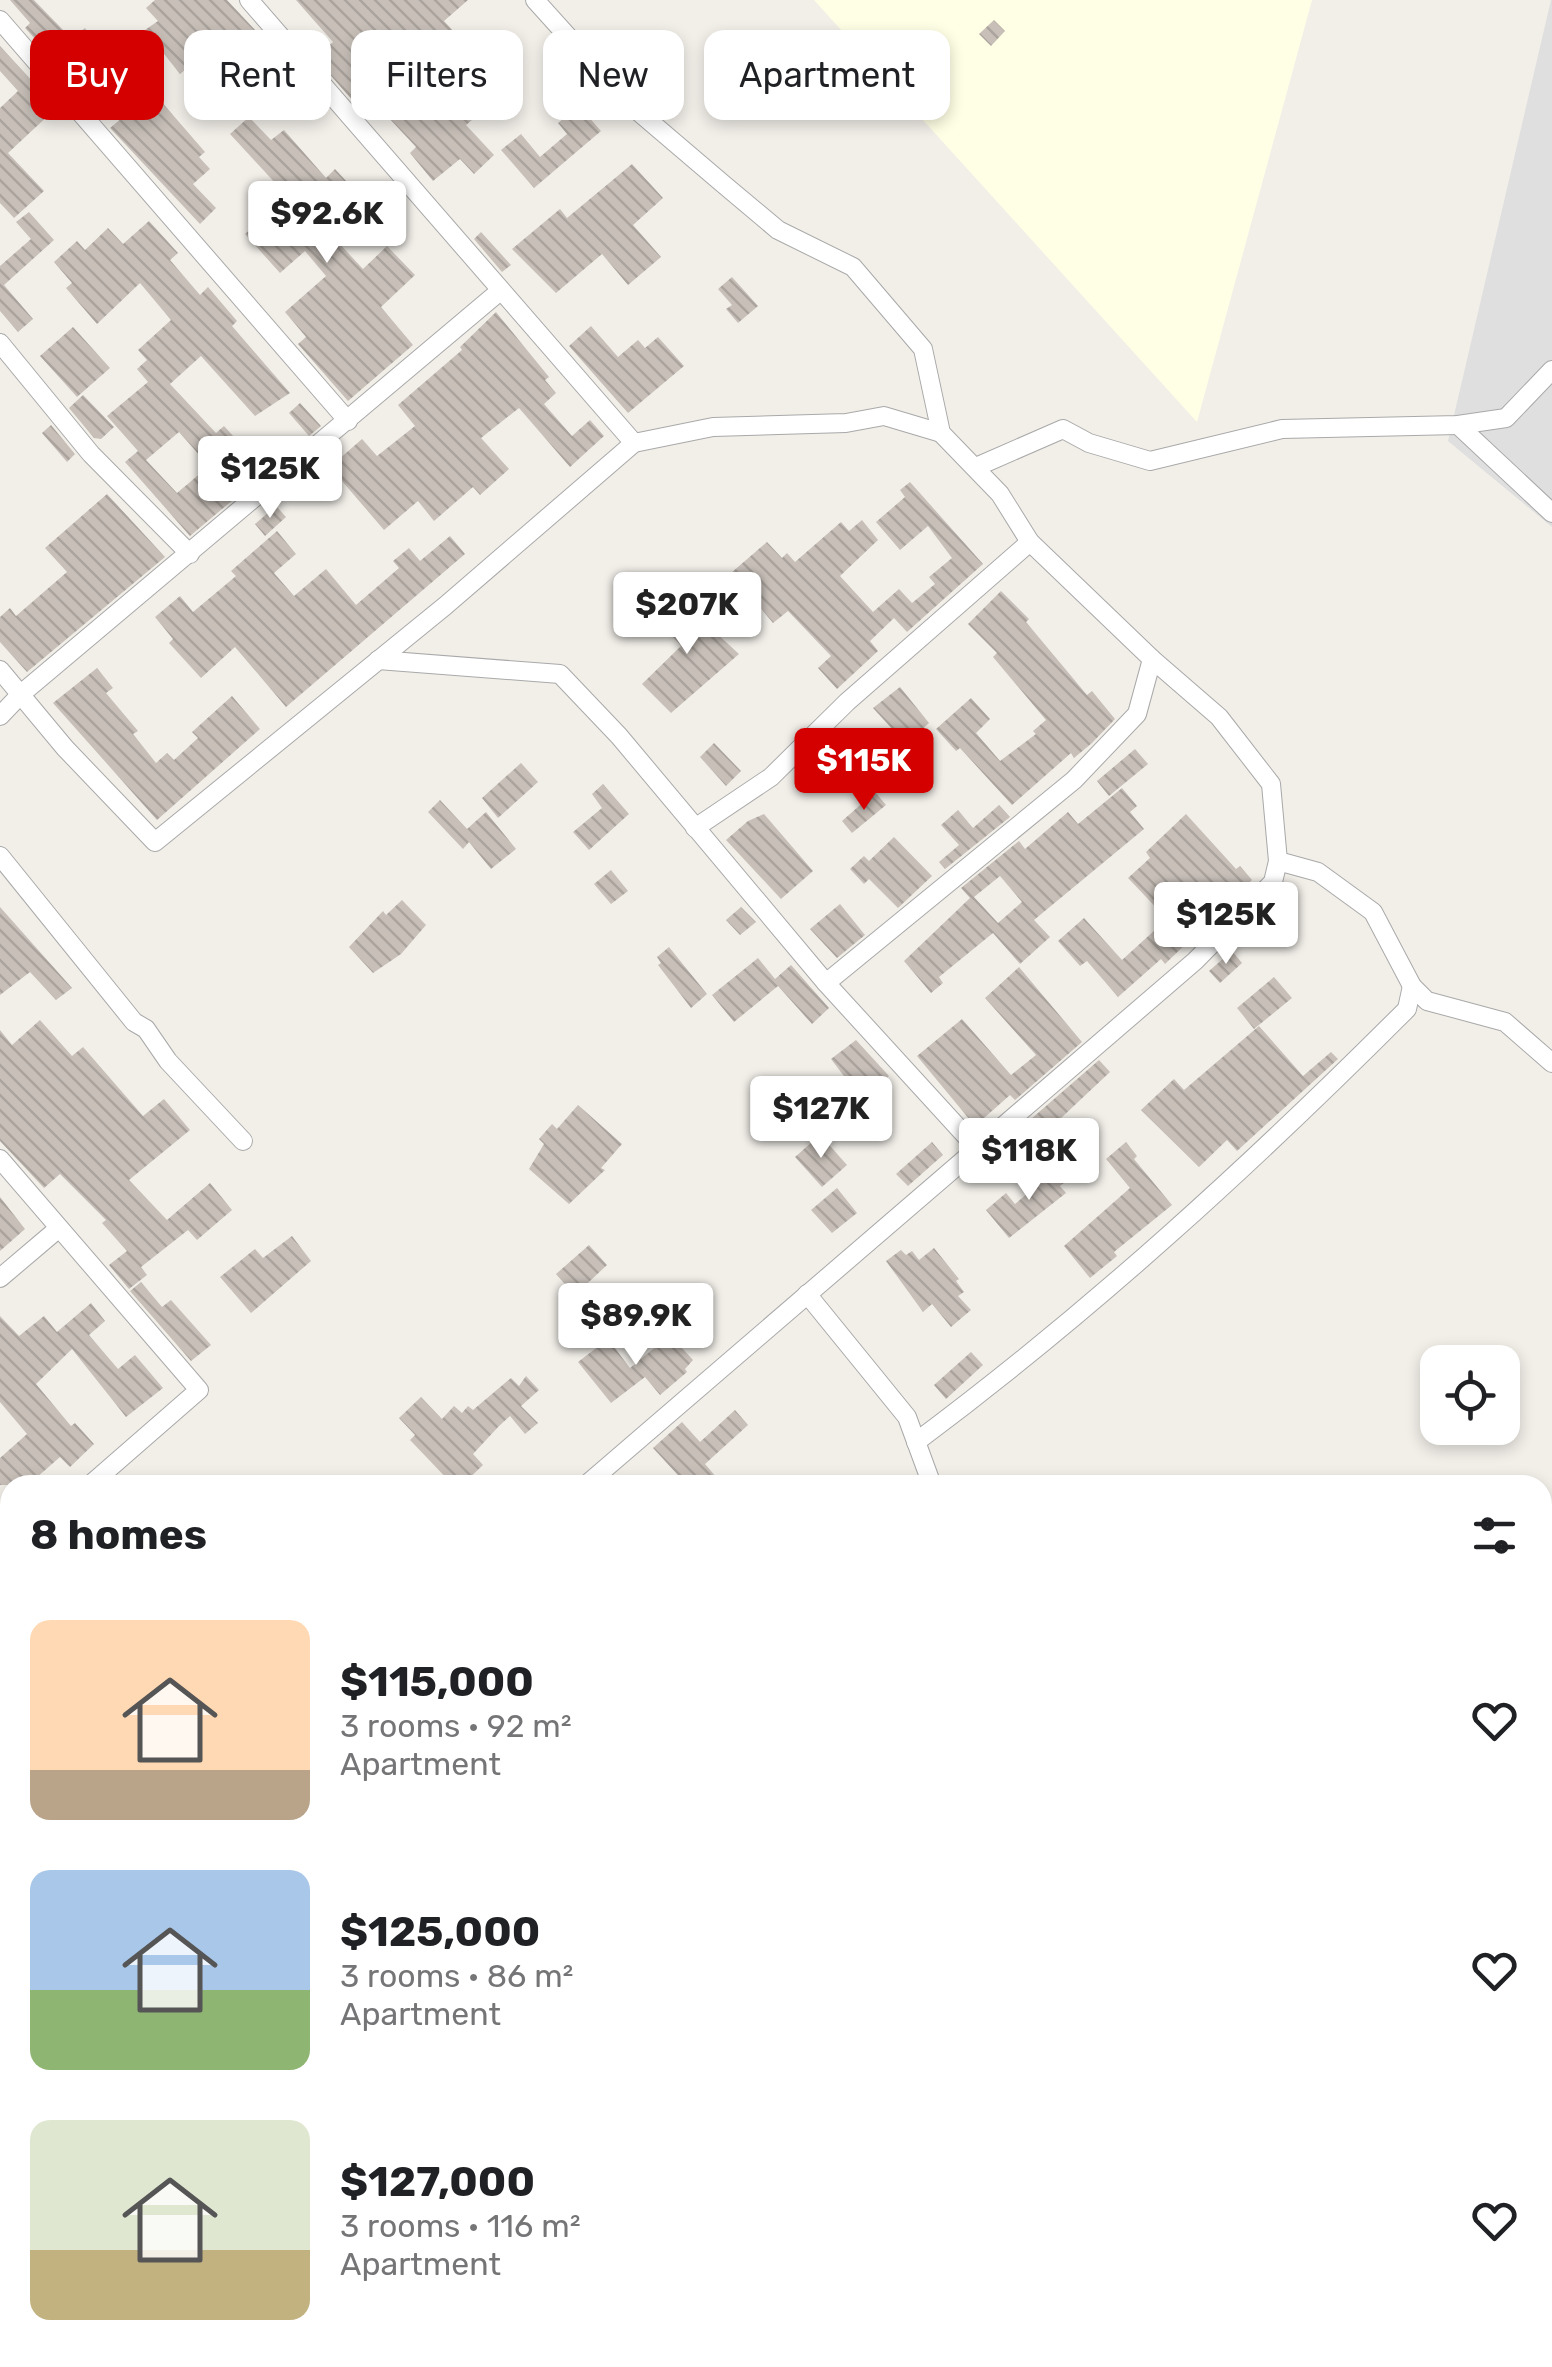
<!DOCTYPE html>
<html lang="en">
<head>
<meta charset="utf-8">
<style>
	:root { --surface:#fff; --page:#f6f6f6; --text:#202124; --muted:#757577; --accent:#d40000 }
	body { margin:0; font-family:Rubik,sans-serif; background:var(--page); color:var(--text); height:100vh; display:flex; flex-direction:column; font-size:38px; white-space:nowrap }
	* { box-sizing:border-box; margin:0 }
	p { font-size:32px; color:var(--muted) }
	.icon { flex:none; width:55px; height:55px; fill:none; stroke:currentColor; stroke-width:2; stroke-linecap:round; stroke-linejoin:round }
	.map { position:relative; flex:1; overflow:hidden }
	.drawer { position:absolute; left:0px; top:1475px; width:1552px; height:892px; display:flex; flex-direction:column; background:var(--surface); border-radius:30px 30px 0 0; box-shadow:0 5px 15px #0003 }
	.drawer>* { flex:none }
	.top-card { position:absolute; left:30px; top:30px; width:1000px; height:90px; display:flex; gap:20px }
	.tools { position:absolute; left:1420px; top:1345px; display:grid; gap:20px }
	.tools a { display:grid; place-items:center; width:100px; height:100px; border-radius:20px; background:var(--surface); box-shadow:0 5px 15px #0003; font-size:50px }
	.price { position:absolute; translate:-50% -85px; padding:0 22px; border-radius:10px; background:#fff; color:#222; font-size:32px; line-height:65px; filter:drop-shadow(0 2px 5px #0008) }
	.price::after { content:''; position:absolute; left:50%; top:60px; width:30px; height:22px; margin-left:-15px; background:inherit; clip-path:polygon(0 0,100% 0,50% 100%) }
	.price.on { background:var(--accent); color:#fff }
	ul { padding:0; list-style:none }
	li { display:flex; align-items:center; gap:30px; height:250px; padding:0 30px }
	li span { display:grid; place-items:center; flex:none; width:280px; height:200px; border-radius:20px; color:#555 }
	li>.icon { margin-inline-start:auto }
	span .icon { width:120px; height:120px; fill:#fffc; stroke-width:1 }
	li b { font-size:42px }
	h2 { display:flex; justify-content:space-between; align-items:center; height:120px; padding:0 30px; font-size:42px }
	.chip { padding:0 35px; border-radius:20px; background:var(--surface); box-shadow:0 5px 15px #0003; font-size:35px; line-height:90px }
	.chip.on { background:var(--accent); color:#fff }
	.map>svg:first-child { display:block }
</style>
</head>
<body>
<div class="map">
<svg width="1552" height="2367" viewBox="0 0 1552 2367">
	<defs>
		<pattern id="building-back-hatch" width="6" height="6" patternUnits="userSpaceOnUse" patternTransform="scale(2.5)"><rect width="6" height="6" fill="#c7bfb8"/><path d="M-1 5l2 2M0 0l6 6M5-1l2 2" fill="none" stroke="#aba49e"/></pattern>
	</defs>
	<rect width="100%" height="100%" fill="#f2efe9"/>
	<path fill="#e0dfdf" d="M1551 0H1552V527L1448 441Z"/>
	<path fill="#ffffe5" d="M814 0H1312L1197 422Z"/>
	<g fill="url(#building-back-hatch)" fill-rule="evenodd">
		<path d="M10 0H34L67 34 47 52 25 28 30 23Z"/>
		<path d="M155 0H227L269 45 218 87 196 61 180 74 145 30 158 21 146 8Z"/>
		<path d="M296 0H468L444 21 472 51 462 61 468 68 461 74 490 105 466 125 494 155 474 174 460 159 433 181 410 153 416 147 388 117 428 82 400 54 361 86 364 90 352 100 320 63 325 59 320 53 333 42Z"/>
		<path d="M994 20 1005 31 991 46 979 34Z"/>
		<path d="M85 28 100 48 76 67 61 46Z"/>
		<path d="M0 46 48 98 43 102 52 112 8 153 44 191 14 218 0 203V108L18 91 0 71Z"/>
		<path d="M153 92 205 152 199 157 210 169 193 184 216 208 200 224 110 128Z"/>
		<path d="M579 106 601 131 534 188 501 150 521 134 540 157 567 134 558 123Z"/>
		<path d="M249 117 271 140 284 130 326 178 335 169 362 198 337 220 347 231 337 241 363 269 387 246 415 275 381 307 413 345 348 401 298 344 306 337 285 312 326 276 305 251 280 273 245 234 288 197 230 134Z"/>
		<path d="M632 164 663 198 633 225 661 257 628 285 602 254 556 293 512 249 560 209 567 218Z"/>
		<path d="M29 212 54 240 4 285 33 319 18 332 0 311V266L31 239 16 222Z"/>
		<path d="M149 221 178 253 170 260 200 295 208 287 237 321 232 326 290 393 255 416 201 356 170 384 216 433 224 426 266 472 190 536 125 462 138 451 107 416 148 382 137 369 147 360 138 350 171 320 140 283 97 324 66 288 72 283 54 262 77 241 85 250 108 228 123 244ZM179 432 209 466 177 493 146 460Z"/>
		<path d="M481 232 511 265 502 272 474 239Z"/>
		<path d="M732 277 758 306 738 323 726 309 732 305 718 289Z"/>
		<path d="M496 312 549 377 545 380 556 393 544 404 572 436 590 420 604 436 570 467 519 408 481 438 509 469 480 495 473 487 434 521 418 501 384 530 330 467 362 439 377 456 415 426 398 405 462 350 460 347Z"/>
		<path d="M591 326 618 357 638 340 645 348 658 337 684 366 628 413 569 346Z"/>
		<path d="M73 327 110 368 77 397 40 356Z"/>
		<path d="M83 395 114 427 101 439 94 438 69 408Z"/>
		<path d="M300 403 321 426 309 436 289 413Z"/>
		<path d="M51 425 75 454 67 462 42 433Z"/>
		<path d="M910 482 983 564 907 632 894 618 870 641 878 651 837 689 818 668 831 656 788 611 773 623 731 573 767 542 782 558 787 553 795 562 841 522 849 531 862 520 878 540 840 576 873 612 899 589 912 603 935 584 929 577 952 558 928 526 900 550 876 522 905 497 900 490Z"/>
		<path d="M107 494 165 557 27 672 0 642V617L10 608 16 616 67 572 45 548Z"/>
		<path d="M276 506 286 517 265 536 255 524Z"/>
		<path d="M277 531 296 554 274 573 294 596 326 569 356 605 399 568 393 561 409 548 420 561 450 536 465 554 286 707 235 647 201 678 169 643 173 639 155 617 180 596 193 612 236 576 231 571Z"/>
		<path d="M1001 591 1029 619 1026 622 1087 695 1092 691 1115 719 1092 743 1074 758 1071 753 1012 805 960 748 956 751 936 729 971 698 990 719 976 733 1000 761 1036 734 1033 731 1046 720 993 657 997 653 968 624Z"/>
		<path d="M677 597 739 654 671 713 642 684 681 646 655 617Z"/>
		<path d="M97 668 113 688 106 693 138 731 133 734 156 763 167 753 174 760 198 738 192 732 232 696 260 729 157 820 53 703Z"/>
		<path d="M900 687 929 723 906 744 873 708Z"/>
		<path d="M714 743 741 771 726 786 700 757Z"/>
		<path d="M1135 749 1148 764 1109 796 1097 781Z"/>
		<path d="M521 763 538 782 498 818 482 798Z"/>
		<path d="M603 784 629 814 589 850 573 832 602 808 592 794Z"/>
		<path d="M1122 788 1137 806 1130 812 1144 829 1034 920 1050 937 1020 964 993 933 939 977 943 983 931 993 904 961 970 898 961 888 1019 841 1025 849 1068 812 1078 824ZM1000 876 1022 902 998 923 974 897Z"/>
		<path d="M875 792 886 805 852 833 842 821Z"/>
		<path d="M440 800 467 829 486 812 516 849 491 869 469 842 463 849 428 812Z"/>
		<path d="M999 805 1010 817 945 869 939 862 959 845 941 825 958 810 973 828Z"/>
		<path d="M764 814 813 871 781 899 726 840 748 821Z"/>
		<path d="M1186 814 1236 869 1240 866 1252 880 1165 964 1161 959 1118 997 1087 961 1080 966 1058 941 1084 918 1122 960 1167 919 1128 878 1150 858 1146 852Z"/>
		<path d="M894 837 932 876 898 908 869 879 864 884 850 869 864 856 869 861Z"/>
		<path d="M611 870 628 891 611 904 594 884Z"/>
		<path d="M402 900 426 925 401 954 373 973 349 947 383 911 386 915Z"/>
		<path d="M840 904 865 935 837 958 810 929Z"/>
		<path d="M0 907 72 988 56 1000 30 972 0 995Z"/>
		<path d="M741 907 756 922 740 935 726 920Z"/>
		<path d="M669 947 707 994 691 1008 658 965 661 963 657 957Z"/>
		<path d="M1232 951 1242 963 1220 983 1209 971Z"/>
		<path d="M758 958 775 979 791 965 829 1008 812 1024 778 986 734 1022 712 995Z"/>
		<path d="M1019 967 1082 1042 1015 1100 1010 1095 975 1126 917 1056 962 1019 1011 1075 1036 1055 985 998Z"/>
		<path d="M1274 977 1292 998 1254 1029 1237 1008Z"/>
		<path d="M40 1020 72 1056 83 1047 143 1116 164 1099 190 1130 129 1180 167 1220 210 1183 232 1210 197 1240 188 1230 141 1267 147 1275 129 1289 109 1265 127 1251 102 1223 106 1220 60 1174 44 1188 0 1141V1030L12 1045Z"/>
		<path d="M1259 1026 1303 1076 1331 1052 1338 1059 1237 1151 1227 1140 1199 1167 1141 1110 1174 1079 1184 1090Z"/>
		<path d="M856 1040 889 1076 862 1100 831 1059Z"/>
		<path d="M1099 1060 1110 1072 1044 1134 1031 1119Z"/>
		<path d="M578 1105 622 1144 601 1168 605 1170 569 1204 529 1169 544 1144 539 1139 552 1124 557 1129Z"/>
		<path d="M820 1135 847 1165 822 1187 795 1157Z"/>
		<path d="M932 1142 943 1155 908 1186 896 1174Z"/>
		<path d="M1126 1142 1137 1156 1134 1159 1172 1205 1114 1252 1117 1256 1090 1278 1064 1246 1130 1188 1106 1159Z"/>
		<path d="M1060 1165 1071 1177 1060 1186 1066 1193 1009 1238 986 1210 1006 1193 1015 1204Z"/>
		<path d="M837 1188 857 1213 832 1233 811 1210Z"/>
		<path d="M0 1197 25 1229 0 1251Z"/>
		<path d="M292 1236 311 1261 251 1313 220 1277 255 1249 263 1258Z"/>
		<path d="M589 1245 607 1265 575 1295 556 1274Z"/>
		<path d="M934 1248 959 1279 956 1281 964 1292 958 1296 971 1310 951 1327 932 1304 923 1312 886 1261 901 1250 906 1255 912 1251 919 1260Z"/>
		<path d="M141 1282 162 1307 171 1300 211 1345 191 1361 130 1291Z"/>
		<path d="M91 1303 105 1321 89 1335 118 1369 135 1355 163 1388 126 1417 72 1349 36 1384 71 1426 75 1423 94 1444 70 1467 60 1457 28 1485H0V1458L27 1434 0 1402V1316L19 1336 44 1316 57 1332Z"/>
		<path d="M670 1335 693 1360 685 1369 687 1372 660 1395 645 1377 611 1403 578 1362 608 1339 630 1368Z"/>
		<path d="M971 1352 983 1365 946 1399 934 1385Z"/>
		<path d="M526 1376 539 1390 521 1406 538 1423 525 1434 510 1416 499 1426 473 1454 483 1465 462 1485H453L410 1440 415 1435 399 1418 421 1397 442 1419 454 1406 462 1413 468 1406 473 1410 511 1378 519 1386Z"/>
		<path d="M735 1410 748 1425 705 1464 723 1485H687L653 1448 682 1422 700 1442Z"/>
	</g>
	<g fill="none" stroke-linecap="round" stroke-linejoin="round">
		<g stroke="#a9a9a9" stroke-width="20">
			<g id="street">
				<path d="M249 0 634 443"/>
				<path d="M535 0 627 102 722 183 778 230 853 267 923 349 941 433 1000 494 1030 542 1152 659 1219 717 1271 784 1278 861 1273 882 1195 961 586 1485"/>
				<path d="M0 20 348 421"/>
				<path d="M0 343 91 454 190 554"/>
				<path d="M1458 425 1552 513"/>
				<path d="M976 467 1063 429 1089 443 1150 461 1282 429 1458 425 1506 418 1552 370"/>
				<path d="M378 660 560 674 619 736 826 983 975 1146"/>
				<path d="M0 670 65 748 155 842 445 606 634 443 713 427 846 423 884 416 941 433"/>
				<path d="M0 716 21 694 500 291"/>
				<path d="M695 828 771 777 847 702 1030 542"/>
				<path d="M0 856 134 1022 146 1029 168 1061 243 1141"/>
				<path d="M1278 861 1318 872 1373 912 1412 986 1427 1001 1505 1022 1552 1063"/>
				<path d="M826 983 1074 780 1137 714 1152 659"/>
				<path d="M0 1159 199 1390 90 1485"/>
				<path d="M0 1278 59 1228"/>
				<path d="M807 1294 907 1417 932 1485"/>
				<path d="M916 1442C1093 1310 1252 1164 1407 1009L1412 986"/>
				<path d="M0 1564 10 1555"/>
				<path d="M0 1740 10 1728"/>
				<path d="M1542 1775 1552 1776"/>
				<path d="M0 1792 10 1804"/>
				<path d="M1542 1920 1552 1929"/>
				<path d="M1542 2168 1552 2159"/>
				<path d="M484 2358 492 2367"/>
				<path d="M1432 2358 1445 2367"/>
				<path d="M1344 2367 1353 2358"/>
			</g>
		</g>
		<use href="#street" stroke="#fff" stroke-width="18"/>
	</g>
</svg>
<div class="tools">
<a><svg class="icon" aria-label="locate" viewBox="0 0 24 24"><circle cx="12" cy="12" r="6"/><path d="M12 2v4M12 18v4M2 12h4M18 12h4"/></svg></a>
</div>
<b class="price" style="left:327px;top:266px">$92.6K</b>
<b class="price" style="left:270px;top:521px">$125K</b>
<b class="price" style="left:687px;top:657px">$207K</b>
<b class="price on" style="left:864px;top:813px">$115K</b>
<b class="price" style="left:1226px;top:967px">$125K</b>
<b class="price" style="left:821px;top:1161px">$127K</b>
<b class="price" style="left:1029px;top:1203px">$118K</b>
<b class="price" style="left:636px;top:1368px">$89.9K</b>
<div class="top-card">
<a class="chip on">Buy</a>
<a class="chip">Rent</a>
<a class="chip">Filters</a>
<a class="chip">New</a>
<a class="chip">Apartment</a>
</div>
<section class="drawer">
<h2>8 homes<svg class="icon" aria-label="filters" viewBox="0 0 24 24"><path d="M4 7h16M4 17h16"/><circle cx="9" cy="7" r="2"/><circle cx="15" cy="17" r="2"/></svg></h2>
<ul>
<li><span style="background:linear-gradient(#ffd9b3 75%,#b9a48a 0)"><svg class="icon" aria-label="home" viewBox="0 0 24 24"><path d="M3 11l9-7 9 7M6 9v11h12V9"/></svg></span><div><b>$115,000</b><p>3 rooms · 92 m²</p><p>Apartment</p></div><svg class="icon" aria-label="heart" viewBox="0 0 24 24"><path d="M12 20l-8-8c-3-5 5-10 8-4 3-6 11-1 8 4z"/></svg></li>
<li><span style="background:linear-gradient(#a9c7e8 60%,#8fb573 0)"><svg class="icon" aria-label="home" viewBox="0 0 24 24"><path d="M3 11l9-7 9 7M6 9v11h12V9"/></svg></span><div><b>$125,000</b><p>3 rooms · 86 m²</p><p>Apartment</p></div><svg class="icon" aria-label="heart" viewBox="0 0 24 24"><path d="M12 20l-8-8c-3-5 5-10 8-4 3-6 11-1 8 4z"/></svg></li>
<li><span style="background:linear-gradient(#dfe7d0 65%,#c2b280 0)"><svg class="icon" aria-label="home" viewBox="0 0 24 24"><path d="M3 11l9-7 9 7M6 9v11h12V9"/></svg></span><div><b>$127,000</b><p>3 rooms · 116 m²</p><p>Apartment</p></div><svg class="icon" aria-label="heart" viewBox="0 0 24 24"><path d="M12 20l-8-8c-3-5 5-10 8-4 3-6 11-1 8 4z"/></svg></li>
</ul>
</section>
</div>
</body>
</html>
